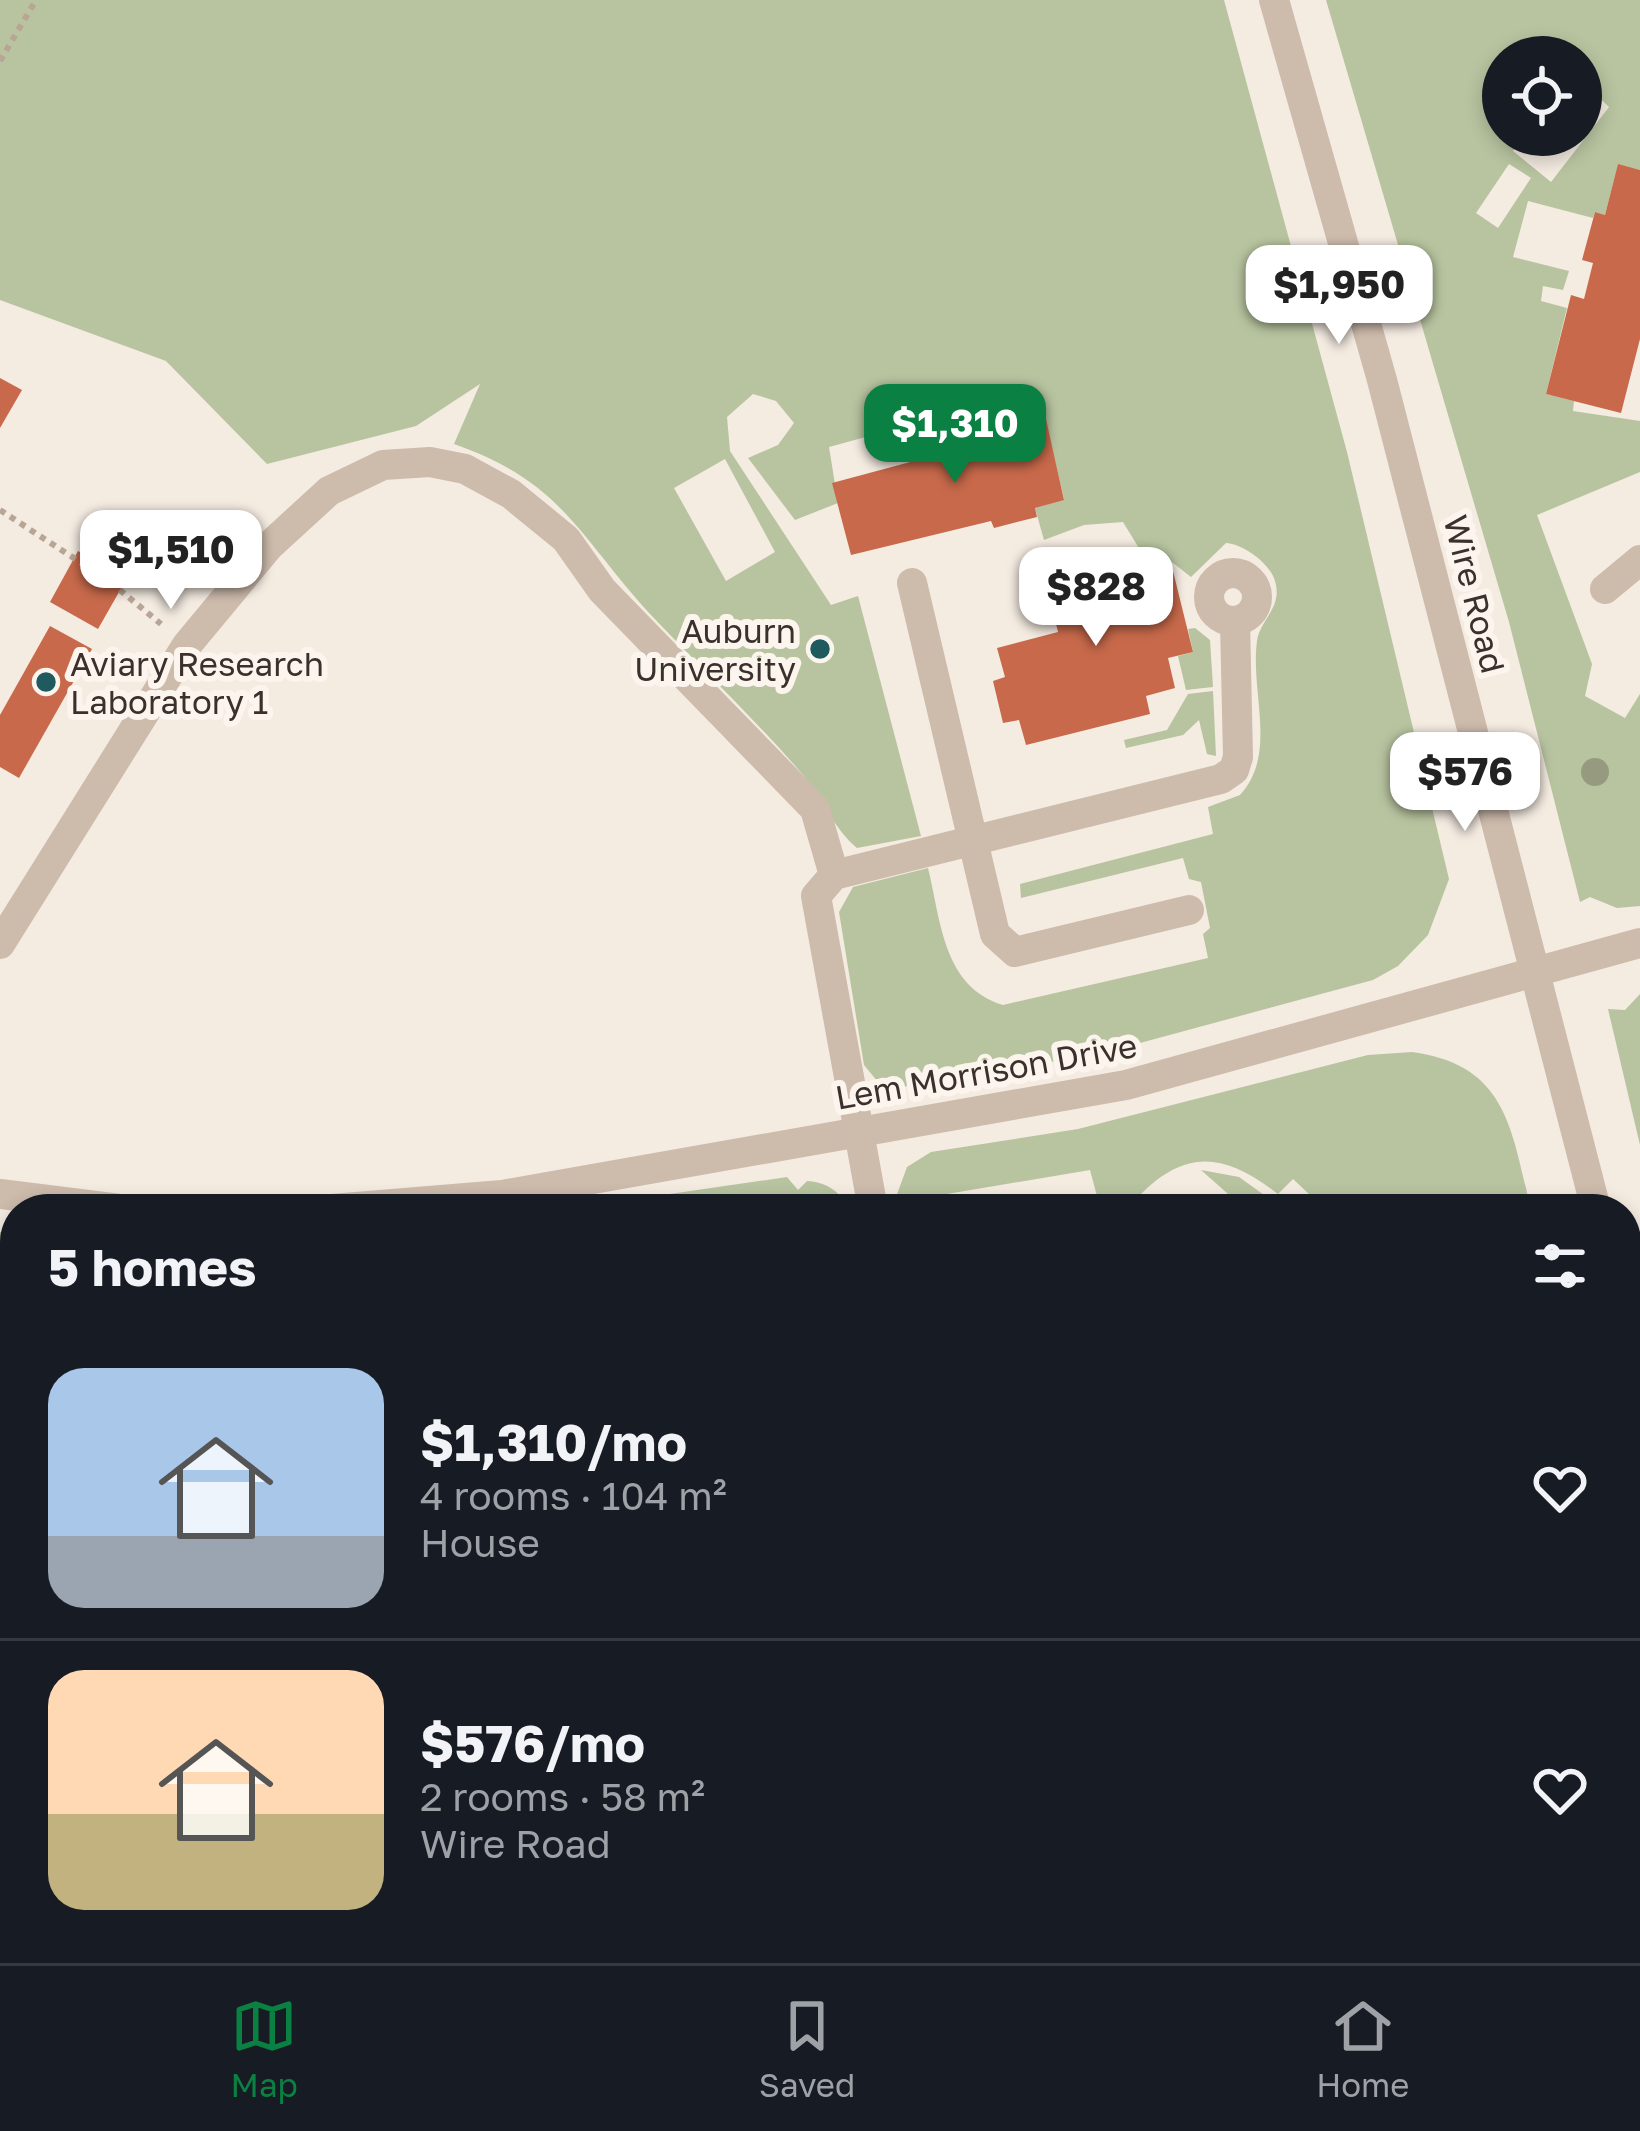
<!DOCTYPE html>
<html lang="en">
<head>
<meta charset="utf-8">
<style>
	:root { --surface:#171b24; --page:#20242c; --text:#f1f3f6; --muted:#9ea1a6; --line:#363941; --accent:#0b8043 }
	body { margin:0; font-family:"Golos Text",sans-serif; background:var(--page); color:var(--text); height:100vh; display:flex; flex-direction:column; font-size:45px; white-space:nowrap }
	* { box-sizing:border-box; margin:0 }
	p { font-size:39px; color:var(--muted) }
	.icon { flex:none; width:66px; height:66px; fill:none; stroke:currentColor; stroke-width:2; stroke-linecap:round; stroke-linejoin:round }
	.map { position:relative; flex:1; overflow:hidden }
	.drawer { position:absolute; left:0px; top:1194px; width:1641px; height:771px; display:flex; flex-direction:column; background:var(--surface); border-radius:48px 48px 0 0; box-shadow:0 6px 18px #0003 }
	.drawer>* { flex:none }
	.fabs { position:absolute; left:1482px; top:36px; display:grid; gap:24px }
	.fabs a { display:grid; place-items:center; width:120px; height:120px; border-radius:50%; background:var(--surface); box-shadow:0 6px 18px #0003; font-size:60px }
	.price { position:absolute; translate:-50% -102px; padding:0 27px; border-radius:24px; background:#fff; color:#222; font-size:39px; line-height:78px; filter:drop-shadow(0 3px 6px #0008) }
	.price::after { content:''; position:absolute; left:50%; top:72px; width:36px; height:27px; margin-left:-18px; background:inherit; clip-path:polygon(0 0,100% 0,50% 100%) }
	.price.active { background:var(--accent); color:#fff }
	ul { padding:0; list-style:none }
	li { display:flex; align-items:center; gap:36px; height:300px; padding:0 48px }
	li+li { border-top:3px solid var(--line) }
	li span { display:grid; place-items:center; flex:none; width:336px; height:240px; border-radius:36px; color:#555 }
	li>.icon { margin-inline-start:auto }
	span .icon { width:144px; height:144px; fill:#fffc; stroke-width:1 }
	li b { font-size:51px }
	h2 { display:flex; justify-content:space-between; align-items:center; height:144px; padding:0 48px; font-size:51px }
	.menu { display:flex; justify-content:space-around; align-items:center; height:168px; border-top:3px solid var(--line); background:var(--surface); font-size:33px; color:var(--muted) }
	.menu a { display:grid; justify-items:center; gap:6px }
	.menu .active { color:var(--accent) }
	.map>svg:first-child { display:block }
</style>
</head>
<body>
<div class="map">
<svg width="1640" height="1963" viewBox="0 0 1640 1963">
	<rect width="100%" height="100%" fill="#f4ebe1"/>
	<g fill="#b8c4a0" fill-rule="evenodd">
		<path d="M0 0H1224L1347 452 1449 879 1428 935 1398 966 1373 980 1103 1053 896 1088 878 1082 864 1065 839 912 853 887 928 868C941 921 943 987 1003 1005L1208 958 1203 934 1210 928 1201 882 1189 879 1183 858 1021 898 1020 884 1213 834 1208 807 1240 795C1278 754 1250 692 1257 641 1260 619 1283 608 1275 581 1270 563 1243 544 1226 543L1191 577 1164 556 1145 558 1123 522 1084 525 1044 540 1035 508 1064 499 1043 410 909 439 895 429 829 447 838 503 795 520 748 458 778 445 794 423 776 401 753 394 727 417 730 451 831 605 858 596 921 836 857 848C834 829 823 799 803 775 755 719 702 669 651 615 579 537 563 482 454 444L480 384 416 426 267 464 166 361 0 300ZM725 459 775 552 726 581 674 488Z"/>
		<path d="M1326 0H1640V170L1618 165 1605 215 1595 212 1593 218 1528 201 1513 257 1569 271 1563 290 1543 286 1541 301 1567 308 1546 394 1574 401 1573 411 1640 421V472L1537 515 1592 664 1585 696 1625 718 1640 694V906L1617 908 1590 897 1580 902 1509 622ZM1503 57H1581V80L1609 107 1551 182 1513 151 1525 135H1503ZM1509 164 1531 178 1498 228 1476 213Z"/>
		<path d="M1195 628 1210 640 1213 687 1186 690 1178 656 1193 652 1188 629Z"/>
		<path d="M1213 691 1216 756 1207 754 1199 720 1183 735 1126 748 1124 740 1167 730 1188 694Z"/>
		<path d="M1640 994V1145L1608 1009 1625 1010Z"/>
		<path d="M1412 1052C1508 1065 1511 1130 1531 1209H1325L1293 1179 1278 1194C1217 1146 1177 1151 1127 1209H1109L1108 1198 1097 1196 1090 1170 941 1195 942 1209H900L896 1197 907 1167 931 1152 1078 1129 1368 1055Z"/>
		<path d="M1201 1170 1239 1177 1271 1200 1263 1209H1245Z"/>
		<path d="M787 1177 798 1190 807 1181C827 1182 840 1192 850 1209H567Z"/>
		<path d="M0 1232 15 1234V1574L0 1566Z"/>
		<path d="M1626 1572 1640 1624V1754L1633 1713 1626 1708Z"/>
	</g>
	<g fill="#c8694b">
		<path d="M1618 164 1640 170V339L1621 413 1546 394 1571 295 1584 299 1593 263 1582 260 1595 212 1605 215Z"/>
		<path d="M0 378 22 390 0 428Z"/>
		<path d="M1044 410 1064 500 1035 508 1037 517 994 528 991 521 851 555 832 483 940 454 936 436Z"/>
		<path d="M1143 547 1149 572 1172 567 1193 652 1168 658 1175 688 1146 696 1150 714 1026 745 1019 720 1003 723 993 681 1005 677 997 648 1058 632 1043 572Z"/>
		<path d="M78 551 127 578 98 629 50 602Z"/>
		<path d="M50 626 92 649 19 778 0 767V715Z"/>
		<path d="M17 1950H82L102 1963H9Z"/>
	</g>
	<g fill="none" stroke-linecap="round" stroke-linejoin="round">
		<g stroke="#b9a596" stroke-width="6" stroke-dasharray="6 6" stroke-linecap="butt">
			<path d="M0 61 36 0"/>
			<path d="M0 510 109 581 161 624"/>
		</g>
		<g stroke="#cdbbac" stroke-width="30">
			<path d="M1274 0 1382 380 1596 1209"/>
			<circle cx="1233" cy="597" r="24"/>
			<path d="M912 583 995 934 1015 952 1189 910"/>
			<path d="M1605 589 1640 560"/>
			<path d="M0 944 187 645 269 546 329 491 383 465 430 462 465 469 511 494 566 539 602 590 815 809 834 875"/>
			<path d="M0 1194 120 1209"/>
			<path d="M332 1209 502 1195 1126 1085 1640 943"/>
			<path d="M873 1209 816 896 834 875 1221 779 1234 770 1238 757 1235 621"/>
			<path d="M1626 1331 1640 1388"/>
			<path d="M0 1799 15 1807"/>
			<path d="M267 1950 290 1963"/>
		</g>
	</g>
	<circle fill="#969b7f" cx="1595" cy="772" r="14"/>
	<g fill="#1f5a5e" stroke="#fbf5ee" stroke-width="4.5">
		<circle cx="820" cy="649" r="12"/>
		<circle cx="46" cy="682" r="12"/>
	</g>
	<g text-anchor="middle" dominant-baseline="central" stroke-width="12" stroke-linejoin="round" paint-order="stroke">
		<g font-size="33" fill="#3b302b" stroke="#fbf5ee">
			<text transform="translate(1475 594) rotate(76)">Wire Road</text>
			<text transform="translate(986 1071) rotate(-10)">Lem Morrison Drive</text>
		</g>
		<g font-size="33" fill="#3b302b" stroke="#fbf5ee" text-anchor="end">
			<text x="796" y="630">Auburn<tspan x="796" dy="38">University</tspan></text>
			<text x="70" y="663" text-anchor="start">Aviary Research<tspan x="70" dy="38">Laboratory 1</tspan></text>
		</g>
	</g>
</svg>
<div class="fabs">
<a><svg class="icon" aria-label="locate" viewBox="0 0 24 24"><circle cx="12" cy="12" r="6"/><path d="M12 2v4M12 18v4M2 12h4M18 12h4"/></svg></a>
</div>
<b class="price" style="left:1339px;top:347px">$1,950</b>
<b class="price active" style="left:955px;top:486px">$1,310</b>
<b class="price" style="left:171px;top:612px">$1,510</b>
<b class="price" style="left:1096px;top:649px">$828</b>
<b class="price" style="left:1465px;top:834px">$576</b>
<section class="drawer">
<h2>5 homes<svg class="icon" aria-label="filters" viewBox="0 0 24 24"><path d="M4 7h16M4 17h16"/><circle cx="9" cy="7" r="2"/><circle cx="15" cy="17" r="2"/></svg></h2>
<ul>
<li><span style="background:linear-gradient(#a9c7e8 70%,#9aa5b1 0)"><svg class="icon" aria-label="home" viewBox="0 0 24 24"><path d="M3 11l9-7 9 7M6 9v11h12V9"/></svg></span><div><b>$1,310/mo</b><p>4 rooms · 104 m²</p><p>House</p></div><svg class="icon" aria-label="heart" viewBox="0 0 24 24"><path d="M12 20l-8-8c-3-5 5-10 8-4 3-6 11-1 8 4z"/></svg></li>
<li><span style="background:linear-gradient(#ffd9b3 60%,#c2b280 0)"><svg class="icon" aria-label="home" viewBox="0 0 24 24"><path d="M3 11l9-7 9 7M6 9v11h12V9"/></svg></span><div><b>$576/mo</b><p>2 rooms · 58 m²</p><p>Wire Road</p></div><svg class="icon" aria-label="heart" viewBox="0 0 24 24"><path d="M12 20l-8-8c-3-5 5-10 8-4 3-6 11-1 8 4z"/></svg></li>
</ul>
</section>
</div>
<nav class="menu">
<a class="active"><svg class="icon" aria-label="map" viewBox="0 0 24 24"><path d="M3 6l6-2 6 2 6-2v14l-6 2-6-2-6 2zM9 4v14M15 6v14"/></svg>Map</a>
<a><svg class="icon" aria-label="saved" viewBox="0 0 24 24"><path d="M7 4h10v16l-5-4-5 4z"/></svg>Saved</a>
<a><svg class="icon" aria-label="home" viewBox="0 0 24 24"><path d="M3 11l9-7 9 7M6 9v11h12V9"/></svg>Home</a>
</nav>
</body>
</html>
